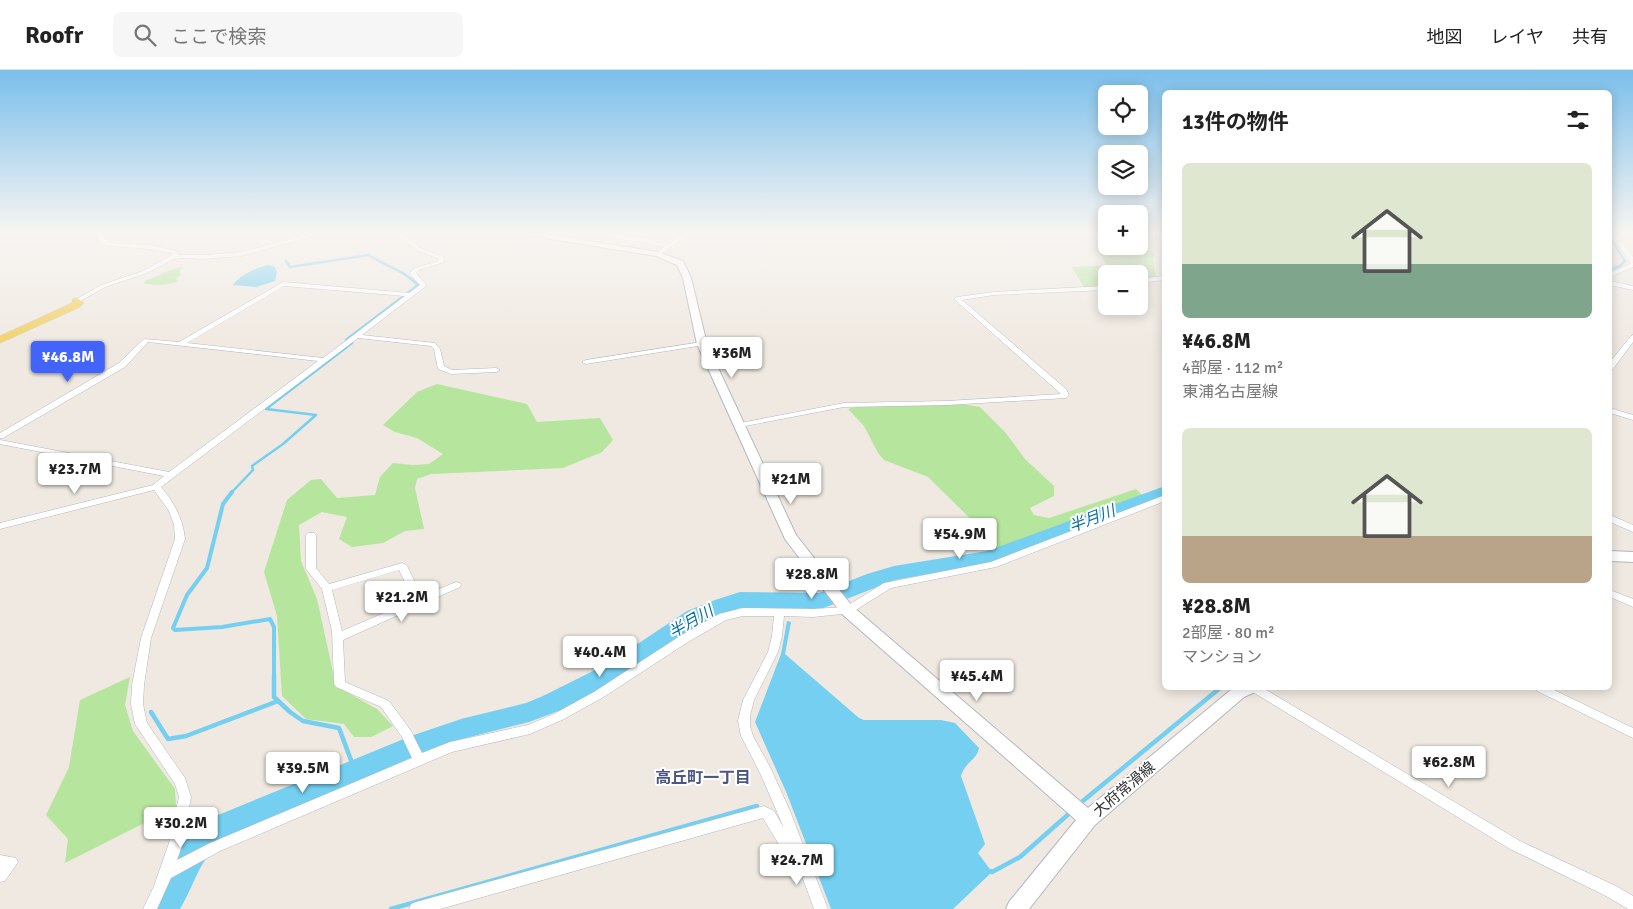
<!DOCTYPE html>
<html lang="ja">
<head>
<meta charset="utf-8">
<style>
	:root { --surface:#fff; --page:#f6f6f6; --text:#222; --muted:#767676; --line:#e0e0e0; --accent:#4264fb }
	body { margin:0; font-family:Signika,"Noto Sans JP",sans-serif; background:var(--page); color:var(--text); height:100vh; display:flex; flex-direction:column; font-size:19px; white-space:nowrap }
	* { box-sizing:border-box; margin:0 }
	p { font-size:16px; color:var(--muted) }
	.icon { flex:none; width:28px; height:28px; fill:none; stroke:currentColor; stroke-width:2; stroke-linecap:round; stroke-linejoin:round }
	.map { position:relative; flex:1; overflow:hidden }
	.panel { position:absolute; left:1162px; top:20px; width:450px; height:600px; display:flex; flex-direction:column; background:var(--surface); border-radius:8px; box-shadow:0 2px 12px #0003 }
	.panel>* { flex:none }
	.fabs { position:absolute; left:1098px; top:15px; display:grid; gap:10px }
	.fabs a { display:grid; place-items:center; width:50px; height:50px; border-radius:8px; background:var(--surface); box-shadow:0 2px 12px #0003; font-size:25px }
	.price { position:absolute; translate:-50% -42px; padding:0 11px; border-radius:5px; background:#fff; color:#222; font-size:16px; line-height:32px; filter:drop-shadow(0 1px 2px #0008) }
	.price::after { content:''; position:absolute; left:50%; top:30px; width:15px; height:11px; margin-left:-8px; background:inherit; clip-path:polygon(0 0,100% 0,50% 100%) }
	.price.current { background:var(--accent); color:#fff }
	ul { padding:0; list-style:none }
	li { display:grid; align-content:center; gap:10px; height:265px; padding:0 20px }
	li span { display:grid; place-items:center; height:155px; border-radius:8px; color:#555 }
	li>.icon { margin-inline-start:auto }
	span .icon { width:90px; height:90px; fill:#fffc; stroke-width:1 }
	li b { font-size:21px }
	h2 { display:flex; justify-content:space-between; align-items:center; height:60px; padding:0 20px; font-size:21px }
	header { display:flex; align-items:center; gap:30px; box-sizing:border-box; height:70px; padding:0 25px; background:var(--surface); border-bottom:1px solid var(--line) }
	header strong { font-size:24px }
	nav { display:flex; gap:28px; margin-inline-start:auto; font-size:18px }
	.search { width:350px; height:45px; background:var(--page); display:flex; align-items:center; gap:12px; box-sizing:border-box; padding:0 18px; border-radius:8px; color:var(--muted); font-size:19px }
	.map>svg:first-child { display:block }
</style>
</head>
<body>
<header>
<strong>Roofr</strong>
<div class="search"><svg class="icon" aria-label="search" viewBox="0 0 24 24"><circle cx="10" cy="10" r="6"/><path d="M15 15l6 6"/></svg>ここで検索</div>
<nav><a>地図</a><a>レイヤ</a><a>共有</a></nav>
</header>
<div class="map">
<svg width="1633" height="839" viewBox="0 0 1633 839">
	<rect width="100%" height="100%" fill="#efe9e1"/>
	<g fill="#b6e59e">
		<path d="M1138 176 1141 180 1152 181 1155 185 1153 189 1156 208 1139 211V204H1106V217L1085 219 1072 197 1107 195 1096 177Z"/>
		<path d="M183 197 179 201 181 205 176 209 179 211C171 215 152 216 144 213L145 211C158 206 169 199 183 197Z"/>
		<path d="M437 314 527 334 537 352 600 348 613 370 602 382 563 398 431 404 417 409 415 418 424 459 405 461 383 473 352 477 339 469 347 447 322 442 299 455 301 491 317 529 336 616 377 639 393 656 371 667H354L344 654 306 649 282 626 277 546 264 502 287 430 311 410 321 409 337 428 375 425 380 407 393 393 413 395 429 394 443 384 417 368 395 362 383 355 417 322Z"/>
		<path d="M962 334 980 337 1005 362 1025 389 1054 416V426L1030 438 1034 445 1049 448 1136 419 1142 425 993 484 988 466 928 407 884 390 878 383 864 356 848 339 860 336Z"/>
		<path d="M130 607 125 635 133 661 175 719 176 737 65 793 68 769 46 745 69 697 80 630Z"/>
	</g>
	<g fill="#75cff0">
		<path d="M269 195 275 197 277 202 275 211 256 217 233 215C240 205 257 197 269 195Z"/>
		<path d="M787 551 791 552 785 584 859 648 864 650H941L955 653 979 678C977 690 965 692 961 706L985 774 978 783 992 802 953 839H831L787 724 755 652 781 584Z"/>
	</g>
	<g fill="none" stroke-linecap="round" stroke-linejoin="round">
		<g stroke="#75cff0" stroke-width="2.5">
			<path d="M1610 168 1625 191 1620 196 1610 200"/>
			<path d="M231 423 253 400 252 396 283 374 316 345 266 339 352 273 346 270 418 215C403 200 387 197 369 185L290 197 286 191"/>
		</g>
		<path stroke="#75cff0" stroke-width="4" d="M232 422 223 434 207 498 187 525 173 558 175 560 222 557 270 549 274 557V607"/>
		<g stroke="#75cff0" stroke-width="4.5">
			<path d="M274 605V627L290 642 303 651 339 658 355 701"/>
			<path d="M151 642 168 669 186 666 278 631"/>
			<path d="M1078 735 1220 618"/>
			<path d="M990 801 992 802 1020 787 1072 741"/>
			<path d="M391 839 757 736"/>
		</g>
		<path fill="#75cff0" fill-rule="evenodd" d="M1165 416V429L997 492 895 510 821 539 740 538 703 553 625 605 561 640 529 652 462 669 429 680 231 766C197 788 199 807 180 839H148L181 775 197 757 211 748 411 666 461 649 526 633 543 626 609 593 687 541 715 530 740 522 819 523 867 504 894 496 987 481Z"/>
		<g stroke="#b4b7c1" stroke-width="1">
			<g id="street">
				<path d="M97 163H103L104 168 110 173 150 175 176 181 178 185H205L241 182 315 163H323L241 186 205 189 184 188 174 189 147 203 105 217 79 232H75V230L101 215 143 201 172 185V183L150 179 107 176 99 170Z"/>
				<path d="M396 163H402L420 178 444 187V192L419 200 416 203 426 214V216L362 265 435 273 440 279 444 296 452 300 496 298 500 300 496 302 451 304 438 299 434 279 431 276 358 268 161 417C174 432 183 449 185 469L151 568 144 615 143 634 147 653 185 708 191 727 183 773 177 790 210 773 412 688 402 667 381 637 336 617 334 614 332 561 322 519 306 499V465L308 463H314L316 465V498L329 514 402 493 405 494 407 496 422 526 456 512 460 513 461 515 460 517 343 570 345 612 389 631 411 661 422 683 450 672 528 655 554 644 594 622 680 566 719 544 743 538 813 539 845 537 884 513 991 492 1165 425V431L996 497 891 518 851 543 813 547 784 546 782 566 778 582 754 630 750 646V656L753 666 771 699 790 741 828 839H814L795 787 784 783 763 748 440 839H409L411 834 416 832 764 736 774 741 784 758 760 703 741 666 738 651 743 630 768 582 772 566 774 546H743L726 550 688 572 602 628 562 650 530 664 452 682 220 781 171 808 157 839H143L154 816 169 773 179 727 175 714 135 654 131 634 132 615 141 568 175 469 174 455 169 441 154 420 0 459V453L153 415 164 406 0 374V370L169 402 318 291 148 272 125 297 3 368H0V363L119 293 144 269 179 272 283 212 409 223 420 215 410 204V202L415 198 438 191 439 189 416 180ZM284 216 405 226 323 288 187 273ZM399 500 414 530 342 561 332 520Z"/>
				<path d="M605 163 648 169 667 175 685 163H691L658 186 655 184 664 177 647 173 611 168Z"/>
				<path d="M1610 163H1615L1633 187V197L1610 207V203L1630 194 1629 190Z"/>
				<path d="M1165 206V210L1139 213V209Z"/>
				<path d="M1610 211 1633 216V220L1610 215Z"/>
				<path d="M1106 216V220L994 225 962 230 1066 319 1069 325 1066 328 947 335 844 337 740 357 736 355 740 353 844 333 947 331 1061 324 954 229 957 227 994 222Z"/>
				<path d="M1633 265V272L1613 299H1610V292L1631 266Z"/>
				<path d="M702 272 704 273V275L586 294 582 292 586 290Z"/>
				<path d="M1610 338 1633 345V350L1610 343Z"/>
				<path d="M1610 445 1633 455V462L1610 452Z"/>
				<path d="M1610 520 1633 529V537L1610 527Z"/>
				<path d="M1250 618H1263L1520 771 1616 816 1633 826V839H1628L1606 826 1510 779 1251 621Z"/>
				<path d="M1535 618H1550L1633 658V668L1537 621Z"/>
				<path d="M0 785 16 788 18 792 5 811 0 812Z"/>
			</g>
		</g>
		<g stroke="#b4b7c1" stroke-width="2">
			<g id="secondary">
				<path d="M523 163H540L658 182 683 191 691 208 707 274 796 465 852 536 1088 738 1232 619 1257 618 1255 622 1244 627 1095 755 1029 839H1006L1009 832 1076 750 842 544 785 469 697 274 683 208 677 195 656 186 527 165Z"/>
				<path d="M1610 481 1633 482V492L1610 491Z"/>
			</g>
		</g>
		<g stroke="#c9c9c9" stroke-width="1">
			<path id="primary" d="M77 228 84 233 80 237 0 273V266L72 233 73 229Z"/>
		</g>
		<use href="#street" fill="#fff" fill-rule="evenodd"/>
		<use href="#secondary" fill="#fff" fill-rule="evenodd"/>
		<use href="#primary" fill="#f2d163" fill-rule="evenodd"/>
	</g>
	<linearGradient id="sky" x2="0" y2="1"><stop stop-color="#7abfeb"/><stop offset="0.58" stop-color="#f8f5f2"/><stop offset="1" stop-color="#f8f5f2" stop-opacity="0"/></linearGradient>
	<rect width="1633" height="280" fill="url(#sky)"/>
	<g text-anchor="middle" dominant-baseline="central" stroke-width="4" stroke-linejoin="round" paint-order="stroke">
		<g font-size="15" fill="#2e2e2e" stroke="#fff">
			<text transform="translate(1124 719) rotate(-40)">大府常滑線</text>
		</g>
		<g font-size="16" font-style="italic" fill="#0d6fa3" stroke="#fff">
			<text transform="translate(1092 449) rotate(-21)">半月川</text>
			<text transform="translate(691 552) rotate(-30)">半月川</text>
		</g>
		<g font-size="16" font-weight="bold" fill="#4d5680" stroke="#fff">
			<text x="703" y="708">高丘町一丁目</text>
		</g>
	</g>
</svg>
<div class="fabs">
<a><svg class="icon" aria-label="locate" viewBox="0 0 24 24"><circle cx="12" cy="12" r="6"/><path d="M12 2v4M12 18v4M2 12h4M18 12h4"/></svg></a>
<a><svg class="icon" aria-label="layers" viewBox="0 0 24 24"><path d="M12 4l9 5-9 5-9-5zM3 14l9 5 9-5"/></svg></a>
<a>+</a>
<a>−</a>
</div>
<b class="price" style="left:732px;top:309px">¥36M</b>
<b class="price current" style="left:68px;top:313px">¥46.8M</b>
<b class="price" style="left:75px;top:425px">¥23.7M</b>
<b class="price" style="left:791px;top:435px">¥21M</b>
<b class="price" style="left:960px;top:490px">¥54.9M</b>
<b class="price" style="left:812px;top:530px">¥28.8M</b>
<b class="price" style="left:402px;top:553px">¥21.2M</b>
<b class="price" style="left:600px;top:608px">¥40.4M</b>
<b class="price" style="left:977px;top:632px">¥45.4M</b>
<b class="price" style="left:1449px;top:718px">¥62.8M</b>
<b class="price" style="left:303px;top:724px">¥39.5M</b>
<b class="price" style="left:181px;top:779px">¥30.2M</b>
<b class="price" style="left:797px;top:816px">¥24.7M</b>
<section class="panel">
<h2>13件の物件<svg class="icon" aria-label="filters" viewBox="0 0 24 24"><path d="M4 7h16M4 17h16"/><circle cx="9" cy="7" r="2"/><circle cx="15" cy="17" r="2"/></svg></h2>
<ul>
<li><span style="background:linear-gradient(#dfe7d0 65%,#7fa58c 0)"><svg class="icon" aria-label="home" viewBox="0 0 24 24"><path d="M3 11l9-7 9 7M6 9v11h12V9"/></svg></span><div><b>¥46.8M</b><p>4部屋 · 112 m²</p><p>東浦名古屋線</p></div></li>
<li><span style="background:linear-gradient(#dfe7d0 70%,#b9a48a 0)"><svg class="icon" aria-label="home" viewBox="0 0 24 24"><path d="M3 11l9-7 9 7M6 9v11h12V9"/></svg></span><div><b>¥28.8M</b><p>2部屋 · 80 m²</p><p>マンション</p></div></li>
</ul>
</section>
</div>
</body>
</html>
